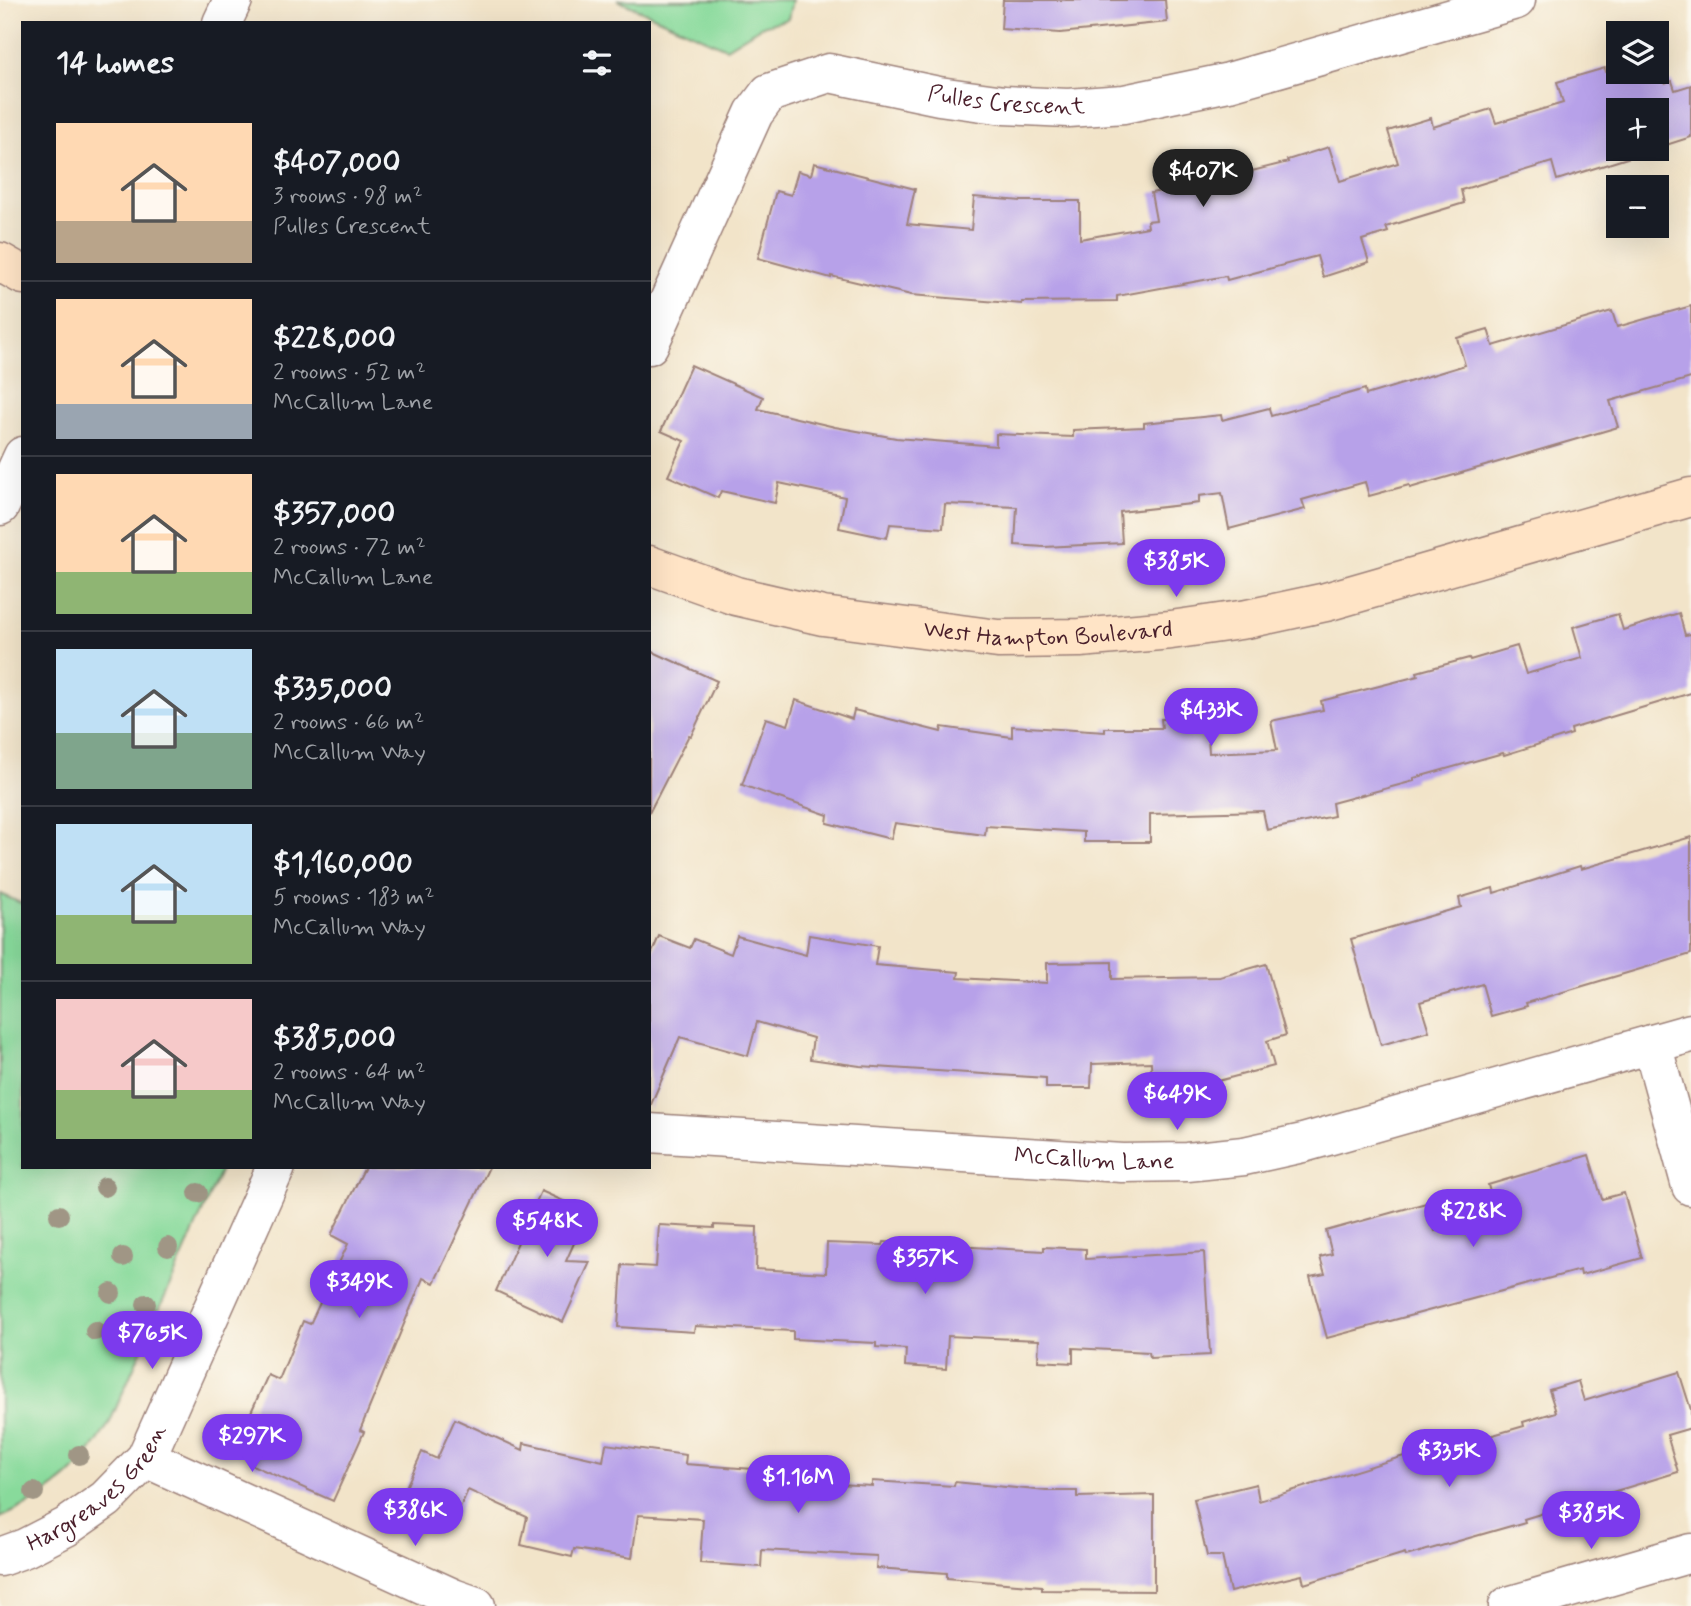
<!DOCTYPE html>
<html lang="en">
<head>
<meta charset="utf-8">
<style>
	:root { --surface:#171b24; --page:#242831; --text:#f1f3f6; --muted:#9ea1a6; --line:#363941; --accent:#7c3aed }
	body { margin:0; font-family:Mynerve,sans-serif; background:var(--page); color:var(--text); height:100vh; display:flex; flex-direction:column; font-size:26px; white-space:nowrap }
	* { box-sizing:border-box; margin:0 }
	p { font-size:23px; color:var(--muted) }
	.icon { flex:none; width:38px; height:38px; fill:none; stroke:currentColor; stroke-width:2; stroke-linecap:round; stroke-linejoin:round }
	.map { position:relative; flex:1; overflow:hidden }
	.panel { position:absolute; left:21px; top:21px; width:630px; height:1148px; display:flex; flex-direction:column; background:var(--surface); border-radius:0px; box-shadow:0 7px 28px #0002 }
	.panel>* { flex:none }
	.fabs { position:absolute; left:1606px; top:21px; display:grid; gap:14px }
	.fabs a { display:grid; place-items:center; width:63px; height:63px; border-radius:0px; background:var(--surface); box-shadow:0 7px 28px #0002; font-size:35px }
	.price { position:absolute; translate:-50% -60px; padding:0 16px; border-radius:24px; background:var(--accent); color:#fff; font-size:23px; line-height:46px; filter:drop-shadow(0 2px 4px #0008) }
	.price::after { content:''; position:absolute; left:50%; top:42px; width:21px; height:16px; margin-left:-10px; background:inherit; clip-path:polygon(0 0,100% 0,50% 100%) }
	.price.selected { background:#222; color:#fff }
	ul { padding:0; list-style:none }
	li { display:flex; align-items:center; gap:21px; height:175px; padding:0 35px }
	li+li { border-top:2px solid var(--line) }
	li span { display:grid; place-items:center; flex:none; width:196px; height:140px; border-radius:0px; color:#555 }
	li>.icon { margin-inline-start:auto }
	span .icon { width:84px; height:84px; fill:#fffc; stroke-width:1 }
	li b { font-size:30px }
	h2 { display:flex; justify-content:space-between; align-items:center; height:84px; padding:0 35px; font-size:30px }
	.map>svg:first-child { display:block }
</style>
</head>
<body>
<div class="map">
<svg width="1691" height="1606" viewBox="0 0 1691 1606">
	<rect width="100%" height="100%" fill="#fbf7ec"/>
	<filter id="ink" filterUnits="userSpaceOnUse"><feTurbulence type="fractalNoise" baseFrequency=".0143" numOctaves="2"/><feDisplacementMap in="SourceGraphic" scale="14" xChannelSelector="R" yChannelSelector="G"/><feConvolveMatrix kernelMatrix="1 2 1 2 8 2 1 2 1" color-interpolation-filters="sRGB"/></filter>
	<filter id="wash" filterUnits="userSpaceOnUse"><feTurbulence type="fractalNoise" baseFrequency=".00686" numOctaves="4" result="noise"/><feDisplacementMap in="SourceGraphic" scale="28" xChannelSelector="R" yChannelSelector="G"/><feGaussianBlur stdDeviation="1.57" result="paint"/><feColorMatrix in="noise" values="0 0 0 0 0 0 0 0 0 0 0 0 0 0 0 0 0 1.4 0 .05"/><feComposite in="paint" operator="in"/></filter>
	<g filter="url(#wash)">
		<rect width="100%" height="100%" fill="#f2e4c9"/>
		<g fill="#88da9b" stroke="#697c63" stroke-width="2">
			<path d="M617 0H792L788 19 762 26 726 48Z"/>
			<path d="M0 894 23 904V1167H222L109 1424C101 1436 93 1449 83 1461 62 1485 29 1505 0 1518Z"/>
		</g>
		<g id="blocks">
			<g fill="#b7a1e9">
				<path d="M1003 0H1165L1167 22 1060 33 1001 29Z"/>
				<path d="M1657 58 1665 83 1672 81 1675 90 1691 85V137L1657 148V110H1619V149H1656L1557 180 1552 162 1461 190 1464 203 1386 227 1388 232 1362 240 1369 262 1323 277 1317 256 1227 280 1226 276 1117 296V301L1022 302V304L911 295 831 276V278L758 258 776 191 791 195 798 171 811 175 814 163 915 189 907 224 971 230 974 197 1022 201H1080V239L1148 227 1147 221 1156 220 1151 193 1208 182 1288 162 1287 160 1329 147 1340 181 1398 163 1388 131 1431 118 1433 127 1491 109 1496 123 1563 103 1557 82 1605 68 1606 72 1619 68V72H1657Z"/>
				<path d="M1691 306V378L1610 401 1618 427 1410 488 1409 485 1369 496 1365 482 1302 500 1305 509 1229 529 1222 493 1199 496V503L1120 512 1122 543 1044 547 1015 545 1017 507 945 504 943 528 890 524 887 538 839 528 845 497 779 483 775 503 721 491 718 498 668 476 684 441 661 431 691 365 763 397 758 409 835 427 896 438 996 446V434L1073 437V430L1144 427V423L1221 415 1222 420 1269 408 1271 416 1365 389 1366 395 1465 365 1457 338 1488 329 1493 346 1612 311 1617 327Z"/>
				<path d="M1679 613 1685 635 1691 634V693L1571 729 1572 734 1504 755 1503 753 1414 778V781L1332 803 1334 816 1267 830 1263 811 1150 814V842H1084V832L986 826 985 835 895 823 891 839 827 823 828 815 742 785 766 718 788 725 796 700 852 719 854 710 941 732 942 727 1012 737V726L1105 732V728H1162L1161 719 1207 718 1209 753 1277 750 1271 721 1323 710 1321 701 1418 676 1417 672 1469 658 1470 660 1517 646 1526 674 1582 658 1573 627 1618 614 1623 630Z"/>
				<path d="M649 650 717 681 691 736 689 735 649 813Z"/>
				<path d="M1691 837V954L1526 1003 1527 1006 1491 1016 1482 984 1420 1002 1429 1031 1381 1045 1351 939 1461 907 1459 898 1493 888 1494 893 1580 866 1581 869Z"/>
				<path d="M809 935 878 946 875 965 959 972 958 978 1047 983V963L1112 962V979L1220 977 1266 964 1286 1035 1267 1041 1274 1066 1207 1084 1152 1086 1151 1062 1092 1064 1091 1088H1046V1078L860 1066 810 1059 813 1038 757 1022 748 1056 680 1037 649 1109V960L659 936 690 948 694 939 731 954 737 936 806 955Z"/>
				<path d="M1589 1155 1602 1199 1624 1193 1642 1258 1581 1275 1580 1270 1327 1338 1310 1277 1325 1274 1320 1257 1332 1254 1326 1231 1426 1203 1435 1231 1496 1213 1488 1185Z"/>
				<path d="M365 1167H489L434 1283 423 1278 360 1430 364 1432 333 1501 252 1465 259 1449 251 1445 258 1429 246 1423 268 1375 279 1380 303 1321 310 1324 348 1244 331 1235Z"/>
				<path d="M541 1191 588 1212 566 1261 590 1262 563 1322 496 1291Z"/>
				<path d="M659 1225 714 1228V1225L757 1227 756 1269 826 1273 827 1243 883 1245 884 1242 1044 1251V1247L1086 1249V1259L1204 1252 1210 1355 1150 1358 1149 1352 1073 1348V1363L1038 1361 1039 1340 948 1336 946 1369 905 1366 906 1349 876 1347V1343L793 1339V1331L695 1326 694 1332 618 1327 622 1265 656 1267Z"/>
				<path d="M1679 1372 1691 1410V1428L1667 1435 1678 1472 1524 1519 1525 1522 1406 1556 1405 1553 1304 1584 1302 1575 1230 1592 1222 1556H1207L1194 1499 1256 1484 1259 1501 1420 1451 1421 1456 1524 1426 1523 1422 1556 1412 1549 1390 1578 1381 1584 1401Z"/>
				<path d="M455 1419 523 1450 524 1443 603 1461 606 1444 686 1455 685 1464 753 1469 752 1479 872 1486V1481L954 1486 955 1482 1046 1491H1077V1497L1154 1495V1591L1042 1590V1586L947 1578V1573L876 1568 877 1556 762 1550 761 1567 700 1563 703 1519 638 1515 632 1558 574 1549 572 1557 521 1545 527 1517 468 1490 454 1522 401 1498 422 1452 437 1459Z"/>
			</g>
		</g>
	</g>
	<g filter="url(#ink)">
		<use href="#blocks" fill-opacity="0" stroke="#9e827a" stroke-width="2"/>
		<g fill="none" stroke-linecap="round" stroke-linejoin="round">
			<g stroke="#9e827a" stroke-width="41">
				<g id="street">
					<path d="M222 23 233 0"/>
					<path id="s1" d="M649 345 754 113 769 93 829 73 939 96 1004 105 1068 108 1124 104 1229 82 1516 0"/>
					<path d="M0 506 23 456"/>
					<path d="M1652 1044 1691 1186"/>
					<path id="s2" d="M649 1133 1122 1163 1187 1162 1244 1156 1303 1143 1691 1033"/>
					<path d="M146 1458 453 1598 476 1606"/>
					<path id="s3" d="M0 1557 25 1548 66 1527 106 1499 146 1458 276 1167"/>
					<path d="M1508 1606 1691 1553"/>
				</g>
			</g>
			<g stroke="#9e827a" stroke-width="41">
				<g id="secondary">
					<path d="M0 262 23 275"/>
					<path id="s4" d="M649 565 736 596 823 616 998 639 1080 638 1171 630 1247 619 1326 602 1691 497"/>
				</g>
			</g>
			<use href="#street" stroke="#fff" stroke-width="38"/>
			<use href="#secondary" stroke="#ffe4c6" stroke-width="38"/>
		</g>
		<g fill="#a09685">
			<circle cx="105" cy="1187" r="10"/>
			<circle cx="198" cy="1193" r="10"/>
			<circle cx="59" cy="1215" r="10"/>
			<circle cx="168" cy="1247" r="10"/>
			<circle cx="123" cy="1257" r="10"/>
			<circle cx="111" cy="1293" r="10"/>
			<circle cx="146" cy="1304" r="10"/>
			<circle cx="95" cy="1331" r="10"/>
			<circle cx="79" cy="1455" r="10"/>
			<circle cx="34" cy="1492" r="10"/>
		</g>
	</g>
	<g text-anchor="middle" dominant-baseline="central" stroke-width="7" stroke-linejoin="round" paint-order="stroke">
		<g font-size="23" fill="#4a1f2b" stroke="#fbf7ec">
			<text stroke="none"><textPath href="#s1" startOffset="523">Pulles Crescent</textPath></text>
			<text stroke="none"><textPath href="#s4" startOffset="408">West Hampton Boulevard</textPath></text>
			<text stroke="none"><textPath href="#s2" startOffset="446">McCallum Lane</textPath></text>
			<text stroke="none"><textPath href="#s3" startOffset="122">Hargreaves Green</textPath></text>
		</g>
	</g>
</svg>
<div class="fabs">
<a><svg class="icon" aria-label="layers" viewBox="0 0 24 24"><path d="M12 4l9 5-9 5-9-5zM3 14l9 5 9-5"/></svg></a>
<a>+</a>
<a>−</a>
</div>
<b class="price selected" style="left:1203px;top:209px">$407K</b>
<b class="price" style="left:1176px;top:599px">$385K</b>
<b class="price" style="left:1211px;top:748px">$433K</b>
<b class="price" style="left:1177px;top:1132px">$649K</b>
<b class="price" style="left:1473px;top:1249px">$228K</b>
<b class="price" style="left:547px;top:1259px">$548K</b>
<b class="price" style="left:925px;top:1296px">$357K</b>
<b class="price" style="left:359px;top:1320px">$349K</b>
<b class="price" style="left:152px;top:1371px">$765K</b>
<b class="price" style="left:252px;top:1474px">$297K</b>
<b class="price" style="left:1449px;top:1489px">$335K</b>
<b class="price" style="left:798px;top:1515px">$1.16M</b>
<b class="price" style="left:415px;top:1548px">$386K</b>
<b class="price" style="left:1591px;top:1551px">$385K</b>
<section class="panel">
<h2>14 homes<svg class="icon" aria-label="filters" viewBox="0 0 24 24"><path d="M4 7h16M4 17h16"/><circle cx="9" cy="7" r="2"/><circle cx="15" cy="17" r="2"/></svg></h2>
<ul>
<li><span style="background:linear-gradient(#ffd9b3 70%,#b9a48a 0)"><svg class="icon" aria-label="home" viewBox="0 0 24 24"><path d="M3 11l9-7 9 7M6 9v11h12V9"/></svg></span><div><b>$407,000</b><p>3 rooms · 98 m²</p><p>Pulles Crescent</p></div></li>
<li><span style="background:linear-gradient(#ffd9b3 75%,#9aa5b1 0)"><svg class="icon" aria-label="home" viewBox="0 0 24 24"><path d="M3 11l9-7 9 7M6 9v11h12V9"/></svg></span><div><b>$228,000</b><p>2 rooms · 52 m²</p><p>McCallum Lane</p></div></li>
<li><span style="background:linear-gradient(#ffd9b3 70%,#8fb573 0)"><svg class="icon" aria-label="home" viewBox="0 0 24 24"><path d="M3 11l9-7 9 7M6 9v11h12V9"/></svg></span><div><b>$357,000</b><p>2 rooms · 72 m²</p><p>McCallum Lane</p></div></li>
<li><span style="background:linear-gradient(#bfe0f5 60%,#7fa58c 0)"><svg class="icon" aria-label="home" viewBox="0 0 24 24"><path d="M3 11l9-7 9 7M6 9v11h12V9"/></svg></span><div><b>$335,000</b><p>2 rooms · 66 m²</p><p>McCallum Way</p></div></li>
<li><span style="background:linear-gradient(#bfe0f5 65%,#8fb573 0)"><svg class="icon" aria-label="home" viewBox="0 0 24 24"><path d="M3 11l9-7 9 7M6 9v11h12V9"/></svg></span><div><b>$1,160,000</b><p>5 rooms · 183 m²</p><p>McCallum Way</p></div></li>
<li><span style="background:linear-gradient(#f6c9c9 65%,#8fb573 0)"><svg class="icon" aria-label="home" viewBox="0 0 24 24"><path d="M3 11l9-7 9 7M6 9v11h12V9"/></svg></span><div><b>$385,000</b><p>2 rooms · 64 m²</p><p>McCallum Way</p></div></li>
</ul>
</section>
</div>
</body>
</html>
